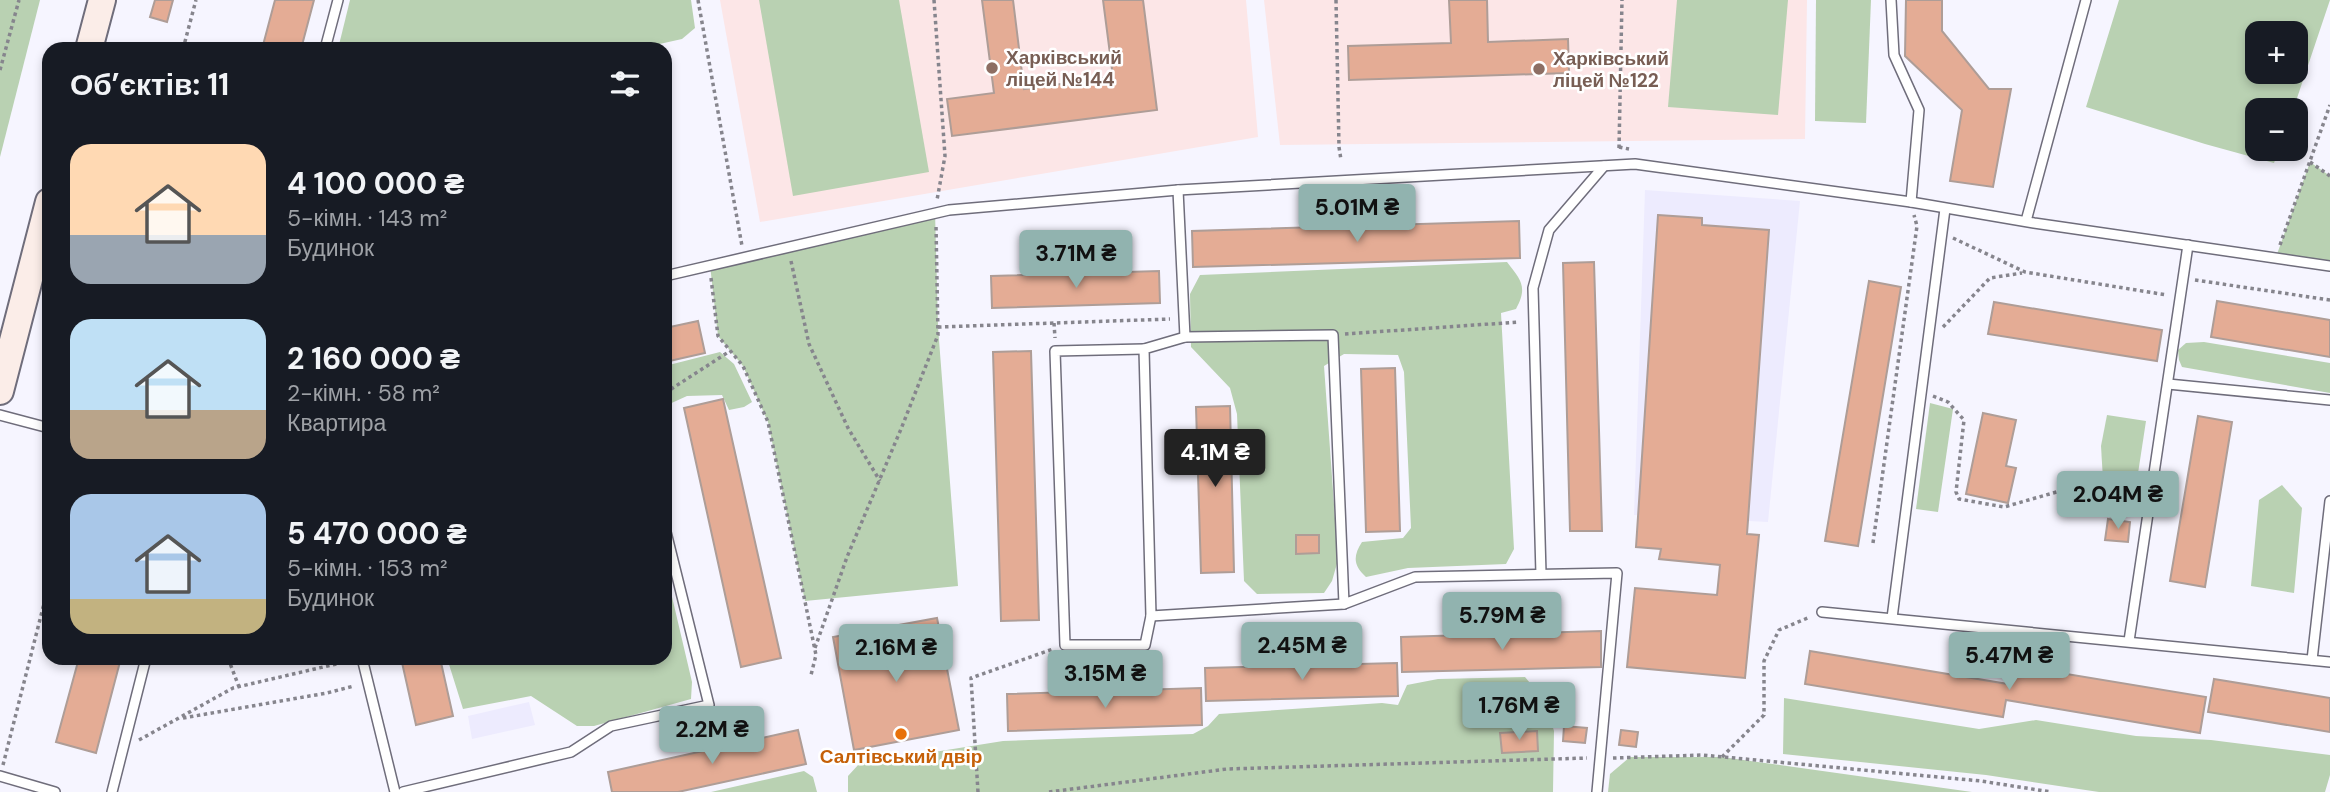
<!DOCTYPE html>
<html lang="uk">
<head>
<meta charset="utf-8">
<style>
	:root { --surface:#171b24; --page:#20242c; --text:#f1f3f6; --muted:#9ea1a6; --accent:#91b3af }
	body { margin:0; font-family:"DM Sans",sans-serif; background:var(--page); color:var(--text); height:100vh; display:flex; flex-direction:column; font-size:26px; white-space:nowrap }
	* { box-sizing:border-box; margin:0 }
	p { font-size:23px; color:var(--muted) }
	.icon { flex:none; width:38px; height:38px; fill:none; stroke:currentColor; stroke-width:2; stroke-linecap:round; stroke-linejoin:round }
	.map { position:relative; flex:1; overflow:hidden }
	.drawer { position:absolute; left:42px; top:42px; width:630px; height:623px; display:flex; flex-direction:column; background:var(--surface); border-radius:21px; box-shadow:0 4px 10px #0003 }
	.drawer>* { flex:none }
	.controls { position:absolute; left:2245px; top:21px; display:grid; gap:14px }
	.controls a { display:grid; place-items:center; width:63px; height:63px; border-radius:14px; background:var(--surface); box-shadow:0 4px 10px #0003; font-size:35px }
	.price { position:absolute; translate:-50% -60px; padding:0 16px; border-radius:7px; background:var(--accent); color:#111; font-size:23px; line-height:46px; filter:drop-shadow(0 2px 4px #0008) }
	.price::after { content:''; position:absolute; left:50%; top:42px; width:21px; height:16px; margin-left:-10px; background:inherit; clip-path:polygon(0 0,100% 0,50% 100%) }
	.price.current { background:#222; color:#fff }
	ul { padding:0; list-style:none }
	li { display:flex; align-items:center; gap:21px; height:175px; padding:0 28px }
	li span { display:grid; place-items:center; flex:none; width:196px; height:140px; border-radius:21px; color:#555 }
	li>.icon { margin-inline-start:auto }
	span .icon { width:84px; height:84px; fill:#fffc; stroke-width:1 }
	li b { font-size:30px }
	h2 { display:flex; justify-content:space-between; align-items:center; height:84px; padding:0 28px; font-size:30px }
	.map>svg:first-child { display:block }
</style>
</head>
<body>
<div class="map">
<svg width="2330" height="792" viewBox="0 0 2330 792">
	<rect width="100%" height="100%" fill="#f6f5ff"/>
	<g fill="#edebfe">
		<path d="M1645 190 1800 201 1768 522 1634 515Z"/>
		<path d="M529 702 535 725 472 739 468 716Z"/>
	</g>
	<g fill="#fce6e7">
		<path d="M720 0H1246L1258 137 760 222Z"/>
		<path d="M1264 0H1807L1805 139 1280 145Z"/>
	</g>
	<g fill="#b9d1b2" fill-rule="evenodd">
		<path d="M0 0H40L0 157Z"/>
		<path d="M350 0H691L695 28 682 39 637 49H338Z"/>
		<path d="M759 0H899L929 172 793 196Z"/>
		<path d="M1677 0H1788L1778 115 1668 107Z"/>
		<path d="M1816 0H1871L1866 123 1815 121Z"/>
		<path d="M2119 0H2330L2293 110H2258V149H2279L2274 163 2205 144 2086 107ZM2258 33H2296V72H2258Z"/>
		<path d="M2310 162 2330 176V266L2276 257Z"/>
		<path d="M935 211 938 327 958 586 805 601 768 422 743 366 718 336 710 265Z"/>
		<path d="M1507 262C1521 280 1528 287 1516 309L1501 313 1514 549 1506 564 1408 568 1366 577C1353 565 1353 556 1362 542L1403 538 1411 528 1404 372 1398 355 1344 354 1324 366 1338 560 1332 581 1324 593 1257 594 1244 581 1237 414 1230 388 1191 347 1190 294 1200 275Z"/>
		<path d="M2204 342 2330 363V393L2182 367 2179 360 2178 350 2186 343Z"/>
		<path d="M720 352 734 364 752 402 744 407 729 410 722 395 687 396 665 406V366Z"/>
		<path d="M1930 403 1953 409 1938 512 1916 509Z"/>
		<path d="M2107 415 2146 421 2137 480H2103L2101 446Z"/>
		<path d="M2282 485 2302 508 2294 593 2251 586 2259 500Z"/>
		<path d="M665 567 692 682 691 699 594 726H577L531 696 463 709 447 658H665Z"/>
		<path d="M1525 677 1545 701 1554 731 1553 792H848V776L859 764 1003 741 1193 734 1208 726 1219 714 1382 703 1398 705 1407 685 1438 679Z"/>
		<path d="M1784 698 1979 729 2036 720 2136 736 2211 740 2330 755V775L2325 792H2099L1986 775 1783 754Z"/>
		<path d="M1630 757H1722L1972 792H1608L1610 774Z"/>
		<path d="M804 771 813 777 817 792H711Z"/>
	</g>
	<g fill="#e4ac95" stroke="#ae9d97" stroke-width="2">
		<path d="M155 0H173L167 22 150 17Z"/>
		<path d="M275 0H314L301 49H262Z"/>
		<path d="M982 0H1013L1024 89 1113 77 1103 0H1143L1157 110 952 136 947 99 994 93Z"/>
		<path d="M1449 0H1487L1488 42 1568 39 1569 73 1349 80 1348 46 1451 43Z"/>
		<path d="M1906 0H1942V31L1989 89H2011L1993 187 1950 181 1962 110 1905 56Z"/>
		<path d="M1658 215 1702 218V225L1769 230 1747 534 1759 535 1745 678 1627 667 1635 588 1717 595 1720 565 1659 559 1661 549 1636 547Z"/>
		<path d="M1519 221 1520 258 1193 267 1192 231Z"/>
		<path d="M1594 262 1602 531H1570L1563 263Z"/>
		<path d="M1159 271 1160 303 992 308 991 276Z"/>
		<path d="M1869 281 1901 287 1858 546 1825 541Z"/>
		<path d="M2217 301 2330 320V357L2211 337Z"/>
		<path d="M1994 302 2162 330 2157 361 1988 334Z"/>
		<path d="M698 321 705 353 665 362V328Z"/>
		<path d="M1031 351 1039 620 1001 621 993 352Z"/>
		<path d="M1395 368 1400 531 1366 532 1361 369Z"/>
		<path d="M723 399 781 658 741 667 684 408Z"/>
		<path d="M1230 406 1234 572 1201 573 1196 407Z"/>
		<path d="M1983 413 2016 420 2006 466 2016 468 2008 503 1966 494Z"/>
		<path d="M2198 416 2232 422 2205 587 2170 581Z"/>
		<path d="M2108 519 2130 522 2128 542 2105 540Z"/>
		<path d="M1296 535H1319V553L1296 554Z"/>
		<path d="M937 618 959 730 854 750 833 637Z"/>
		<path d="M1601 631V667L1402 672 1401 637Z"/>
		<path d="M1810 651 2008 684 2012 665 2206 697 2200 733 2006 700 2003 717 1805 684Z"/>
		<path d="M79 658H121L96 753 56 742Z"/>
		<path d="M401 658H440L453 716 416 725Z"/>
		<path d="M1397 663 1398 696 1206 701 1205 668Z"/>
		<path d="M2214 679 2330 698V732L2208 712Z"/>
		<path d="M1201 688 1202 725 1008 731 1007 694Z"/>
		<path d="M1564 726 1587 728 1585 743 1563 741Z"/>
		<path d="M798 730 806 764 678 792H612L608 772Z"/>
		<path d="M1621 730 1638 732 1636 747 1619 745Z"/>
		<path d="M1537 731 1538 751 1502 753 1500 733Z"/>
	</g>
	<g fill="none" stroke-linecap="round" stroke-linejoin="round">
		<g stroke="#6f6d7b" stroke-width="12">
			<g id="service">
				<path d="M1891 0 1894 55 1919 110 1911 202"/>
				<path d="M325 49 338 0"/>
				<path d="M1178 190 1185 337 1333 335 1344 604 1415 577 1617 573 1597 792"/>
				<path d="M2026 221 2086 0"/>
				<path d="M665 276 949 210 1178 190 1635 164 1911 202 2034 223 2330 266"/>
				<path d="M1185 337 1144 349 1151 616 1344 604"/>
				<path d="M1144 349 1055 351 1065 645H1145L1151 616"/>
				<path d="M2168 384 2330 400"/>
				<path d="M0 415 49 428"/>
				<path d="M1541 574 1533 288 1549 230 1604 166"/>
				<path d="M1822 612 2330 662"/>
				<path d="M1892 618 1945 209"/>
				<path d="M2129 641 2188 245"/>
				<path d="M362 658 395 792"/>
				<path d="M2312 660 2330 501"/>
				<path d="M0 776 55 792"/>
				<path d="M112 792 146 658"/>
				<path d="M403 792 571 752 611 726 709 705 665 528"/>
			</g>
		</g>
		<g stroke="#6f6d7b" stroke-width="30">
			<g id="secondary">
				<path d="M89 49 102 0"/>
				<path d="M0 391 49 202"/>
			</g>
		</g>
		<g stroke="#86858d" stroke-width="3.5" stroke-dasharray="3.5 3.5" stroke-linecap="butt">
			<path d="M698 0 742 246"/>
			<path d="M934 0 945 156 937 200"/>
			<path d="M1336 0 1339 147 1341 160"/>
			<path d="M183 49 196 0"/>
			<path d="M0 70 19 0"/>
			<path d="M1619 147 1629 149"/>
			<path d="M1619 148 1622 0"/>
			<path d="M2310 162 2330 176"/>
			<path d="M1953 238 2025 272 2167 295"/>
			<path d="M2280 245 2330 105"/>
			<path d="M791 261 809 344 848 428 880 481"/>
			<path d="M711 278 718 336 743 366 768 422 816 655 811 675"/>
			<path d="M2195 280 2330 300"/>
			<path d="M1054 323 1055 338"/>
			<path d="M938 327 1170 319"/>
			<path d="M1943 327 1990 278 2022 273"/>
			<path d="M1345 334 1519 322"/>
			<path d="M665 393 730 351"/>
			<path d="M1933 396 1948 402 1964 420 1956 492 1959 499 2004 507 2074 487 2139 497"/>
			<path d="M1873 543 1917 226 1914 215"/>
			<path d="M815 648 847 557 901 429 938 335 936 225"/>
			<path d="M228 658 239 687"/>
			<path d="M183 718 327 693 354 686"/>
			<path d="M139 740 233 688 349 661"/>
			<path d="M1722 757 1764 715V661L1779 630 1810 617"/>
			<path d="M1613 758 1702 755 1981 781 2051 792"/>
			<path d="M3 765 49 584"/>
			<path d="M978 792 971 678 1053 649"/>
			<path d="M1049 792 1227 769 1587 758"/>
		</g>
		<use href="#service" stroke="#fff" stroke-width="9"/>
		<use href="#secondary" stroke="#fbede8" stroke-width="26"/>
	</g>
	<g fill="#8d6e63" stroke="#fff" stroke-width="2.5">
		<circle cx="992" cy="68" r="7"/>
		<circle cx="1539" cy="69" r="7"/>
	</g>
	<circle fill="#e8710a" stroke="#fff" stroke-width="2.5" cx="901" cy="734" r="7"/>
	<g text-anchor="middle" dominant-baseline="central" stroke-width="5" stroke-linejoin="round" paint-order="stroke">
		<g font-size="19" font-weight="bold" fill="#785e54" stroke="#fff" text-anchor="start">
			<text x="1006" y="57">Харківський<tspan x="1006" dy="22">ліцей №144</tspan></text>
			<text x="1553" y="58">Харківський<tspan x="1553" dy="22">ліцей №122</tspan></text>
		</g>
		<g font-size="19" font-weight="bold" fill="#c56008" stroke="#fff">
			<text x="901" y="756">Салтівський двір</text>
		</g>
	</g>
</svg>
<div class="controls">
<a>+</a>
<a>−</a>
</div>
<b class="price" style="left:1357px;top:244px">5.01M ₴</b>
<b class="price" style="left:1076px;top:290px">3.71M ₴</b>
<b class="price current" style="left:1215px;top:489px">4.1M ₴</b>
<b class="price" style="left:2118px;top:531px">2.04M ₴</b>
<b class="price" style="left:1502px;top:652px">5.79M ₴</b>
<b class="price" style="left:1302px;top:682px">2.45M ₴</b>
<b class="price" style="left:896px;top:684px">2.16M ₴</b>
<b class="price" style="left:2009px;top:692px">5.47M ₴</b>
<b class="price" style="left:1105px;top:710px">3.15M ₴</b>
<b class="price" style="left:1519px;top:742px">1.76M ₴</b>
<b class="price" style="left:712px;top:766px">2.2M ₴</b>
<section class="drawer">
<h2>Об’єктів: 11<svg class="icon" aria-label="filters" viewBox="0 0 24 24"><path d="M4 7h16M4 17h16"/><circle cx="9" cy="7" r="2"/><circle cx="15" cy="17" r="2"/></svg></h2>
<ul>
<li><span style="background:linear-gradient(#ffd9b3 65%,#9aa5b1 0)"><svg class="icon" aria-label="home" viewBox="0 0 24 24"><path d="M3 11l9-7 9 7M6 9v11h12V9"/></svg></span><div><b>4 100 000 ₴</b><p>5-кімн. · 143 m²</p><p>Будинок</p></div></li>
<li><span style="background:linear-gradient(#bfe0f5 65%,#b9a48a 0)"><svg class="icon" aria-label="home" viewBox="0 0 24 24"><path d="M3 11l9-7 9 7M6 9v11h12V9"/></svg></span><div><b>2 160 000 ₴</b><p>2-кімн. · 58 m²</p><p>Квартира</p></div></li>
<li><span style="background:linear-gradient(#a9c7e8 75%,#c2b280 0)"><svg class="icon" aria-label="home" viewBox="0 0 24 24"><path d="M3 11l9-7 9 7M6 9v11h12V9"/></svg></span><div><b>5 470 000 ₴</b><p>5-кімн. · 153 m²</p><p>Будинок</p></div></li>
</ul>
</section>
</div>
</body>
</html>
